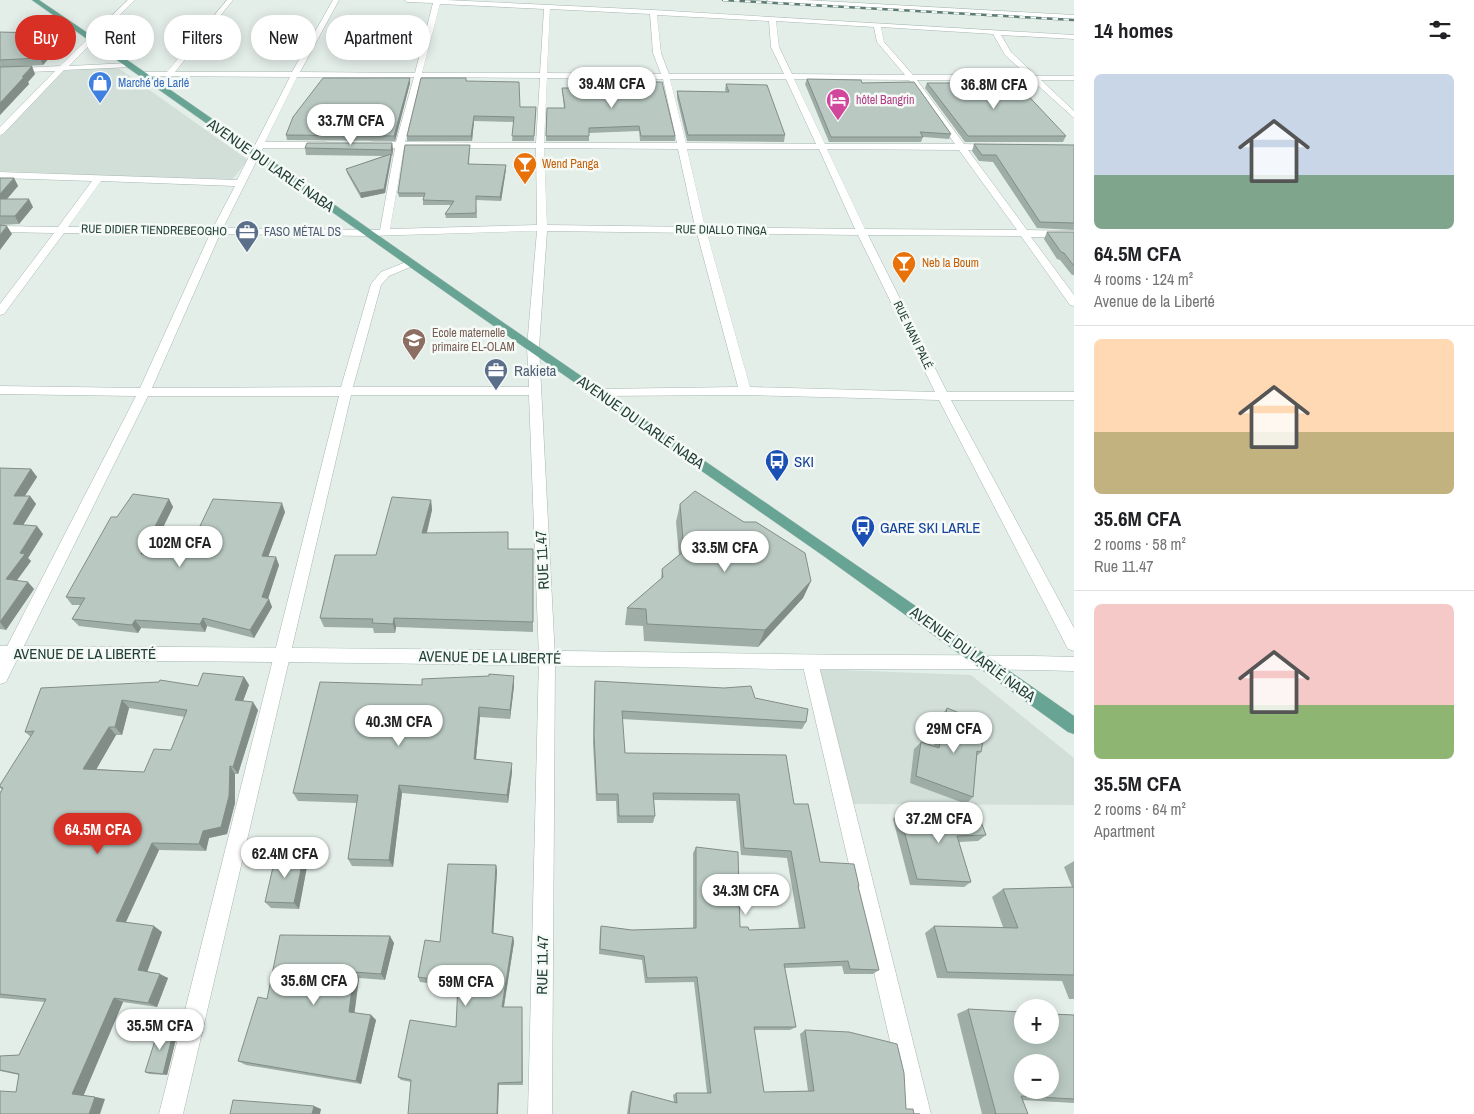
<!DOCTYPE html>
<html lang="en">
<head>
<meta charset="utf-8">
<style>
	:root { --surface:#fff; --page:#f2f2f2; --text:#202124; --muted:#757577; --line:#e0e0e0; --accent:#d93025 }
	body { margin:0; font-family:"Archivo Narrow",sans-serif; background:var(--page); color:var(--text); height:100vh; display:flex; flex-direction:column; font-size:19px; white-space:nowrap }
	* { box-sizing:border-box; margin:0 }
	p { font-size:16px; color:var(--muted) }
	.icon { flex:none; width:28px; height:28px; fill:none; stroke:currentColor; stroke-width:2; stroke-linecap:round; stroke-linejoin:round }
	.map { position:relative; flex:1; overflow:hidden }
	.details { display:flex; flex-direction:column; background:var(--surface); width:400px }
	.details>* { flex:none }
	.hud { position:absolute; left:15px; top:15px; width:475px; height:45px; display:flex; gap:10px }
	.fabs { position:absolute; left:1014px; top:999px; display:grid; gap:10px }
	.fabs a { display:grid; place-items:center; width:45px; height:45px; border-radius:50%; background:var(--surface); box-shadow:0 2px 12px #0003; font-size:25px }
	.price { position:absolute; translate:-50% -42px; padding:0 11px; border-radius:18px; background:#fff; color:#222; font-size:16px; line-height:32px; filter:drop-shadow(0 1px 2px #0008) }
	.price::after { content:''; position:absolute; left:50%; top:30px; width:15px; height:11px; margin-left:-8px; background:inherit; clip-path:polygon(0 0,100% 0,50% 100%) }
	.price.current { background:var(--accent); color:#fff }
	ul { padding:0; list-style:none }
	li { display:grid; align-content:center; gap:10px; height:265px; padding:0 20px }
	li+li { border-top:1px solid var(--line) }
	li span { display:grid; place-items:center; height:155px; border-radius:8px; color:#555 }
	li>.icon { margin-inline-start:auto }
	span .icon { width:90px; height:90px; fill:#fffc; stroke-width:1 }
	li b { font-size:21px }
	h2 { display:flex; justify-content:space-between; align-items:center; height:60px; padding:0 20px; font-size:21px }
	.chip { padding:0 18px; border-radius:22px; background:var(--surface); box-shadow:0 2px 12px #0003; font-size:18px; line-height:45px }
	.chip.current { background:var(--accent); color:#fff }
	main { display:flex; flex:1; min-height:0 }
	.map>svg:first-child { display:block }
</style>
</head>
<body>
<main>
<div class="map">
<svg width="1074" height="1114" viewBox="0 0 1074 1114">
	<rect width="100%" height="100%" fill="#e4eee9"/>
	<g fill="#d2ded8">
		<path d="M117 67 248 160 231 181 0 171V137L62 71Z"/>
		<path d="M816 669 971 675 1074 758V805L848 804Z"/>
	</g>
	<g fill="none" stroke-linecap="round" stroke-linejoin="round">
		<g stroke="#a6b6b0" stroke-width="1">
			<g id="minor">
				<path d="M128 0H135L69 66 129 63H132V67L64 70 3 134 0 135V127L55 71 0 73V69L60 66Z"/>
				<path d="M227 0H233L175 72H292L333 0H339L300 72 415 73 433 3 407 2 404 0H446L653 10 1074 35V39L1001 35 1011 52 1036 76H1074V80H1041L1074 111V118L1032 80H917L964 144 997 145V149L994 150H968L1027 230 1074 231V237H1031L1074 295V306L1070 305 1021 236 868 235 947 392H1074V400H951L1074 628V651L1068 649 939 400 745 395 595 396 593 393 595 390 599 389 738 387 697 233 547 231 539 347 555 658 552 1114H528L539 658 529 395H351L183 1114H159L339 396H148L6 682 0 684V660L136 396 0 394V386L140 388 210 234 64 233 4 314 0 315V304L54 233 0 232V226L58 227 92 181 0 178V172L237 180 290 77 144 76 140 74 144 72H167ZM440 4 544 9 540 73H422ZM550 9 650 14 653 53 661 74 547 73ZM657 15 769 21 771 47 784 74H669L661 53ZM776 21 874 27 877 42 905 75 792 74 779 47ZM881 27 993 34 1005 55 1027 75H913L884 42ZM297 77H414L396 142H372L368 145 372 148H395L380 230 223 228 263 148H326L330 145 326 142H265ZM421 77 540 78 536 143 405 142ZM547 78 663 79 677 143H544ZM670 79H786L816 144 686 143ZM794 79 909 80 955 144H825ZM404 148H536L537 225 390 229ZM544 148 678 149 695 227 547 225ZM687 149H819L855 229 705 227ZM827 149 959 150 1017 230 865 229ZM101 181 235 186 213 228 68 227ZM537 231 527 347 529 387H353L381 285 389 276 415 265 416 263 415 261 411 260 381 272 371 284 341 387 152 388 220 234 368 236ZM707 233 858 235 935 392 750 387Z"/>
				<path d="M767 0H805L1074 15V19L770 2Z"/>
				<path d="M810 655 816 657 818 662 931 1114H907L802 662 804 657Z"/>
			</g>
		</g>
		<g stroke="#a2bab1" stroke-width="1">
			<path id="secondary" d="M0 646C259 647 518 650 777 654 876 656 975 654 1074 657V671C977 668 880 670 783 669 522 665 261 661 0 660Z"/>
		</g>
		<g stroke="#c1cac7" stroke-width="1">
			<path id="primary" d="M32 0H39C186 99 330 202 475 303 675 441 875 577 1074 716V734L1068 732 825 557 468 308Z"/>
		</g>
		<use href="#minor" fill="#fff" fill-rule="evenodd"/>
		<use href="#secondary" fill="#fff" fill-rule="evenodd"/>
		<use href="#primary" fill="#68a494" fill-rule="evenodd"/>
		<g stroke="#5d7b73" stroke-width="2.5">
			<path id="rail" d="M723 0 1074 20"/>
		</g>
		<use href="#rail" stroke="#f5faf7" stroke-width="2" stroke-dasharray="5.5" stroke-linecap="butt"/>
	</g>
	<g fill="#9fada7" fill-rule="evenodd">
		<path d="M0 32 37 33 39 35H45L48 41H55L58 48 43 65 8 67 35 74 28 82 29 84 0 115Z"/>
		<path d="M807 79 862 83 951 134 949 139 923 137 921 142H829L805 84Z"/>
		<path d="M466 81 520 107H536L534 141H512L514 122 474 121 472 141H407V136Z"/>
		<path d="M637 82 675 136V141H640L639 131 589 133V141H546L547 108H564L562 88H573Z"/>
		<path d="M410 83 395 141 287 140 286 135Z"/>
		<path d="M927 83 991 86 1066 136 1063 142H965L925 88Z"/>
		<path d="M726 84 785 135 784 142 687 141 677 98V91L726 92 725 90Z"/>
		<path d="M392 143 393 150 385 193 361 198 347 173 346 169 383 156 306 155 305 148Z"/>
		<path d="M974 144 1074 145V230L1037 228 993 162 979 161 972 151Z"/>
		<path d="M470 145 469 164 506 169 501 201 476 200 477 218H446L445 214 451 205H423V200L424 197H399L398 193Z"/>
		<path d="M0 178H14L18 186 7 199 33 207 19 224 0 225Z"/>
		<path d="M1047 232H1074V275H1072L1060 260 1057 259 1044 239Z"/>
		<path d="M0 468 31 469 37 477 25 496H30L36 504 23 525 43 534 28 558 31 561 17 580 34 589 6 630 0 629Z"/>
		<path d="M169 499 173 507 150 554 186 555 285 512 268 557 279 565 268 598 272 607 254 638 207 626 205 632 141 628 138 633 79 626 72 619 80 605H72L66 597 117 517Z"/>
		<path d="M431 500 432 510 427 533 509 549H533V632L396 627 395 633H374L373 628 324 627 320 618 376 555Z"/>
		<path d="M680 504 811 581 803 598 758 647 644 641 643 626 625 625 627 608 661 579 662 569 679 555 676 522Z"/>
		<path d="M489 676 514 686 510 719 480 717 476 759 512 772 508 803 402 793 393 867 352 866 348 859 357 803 298 801 293 793 422 685Z"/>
		<path d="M244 677 249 685 243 701 258 710 238 774H235V803L227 834 209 838 206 851 159 850 126 922 162 932 147 971 168 978 157 1007 123 1002 83 1095 95 1097 105 1099 16 1092 19 1075 0 1071V1056L19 1055 45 1002 0 998V793L2 789 0 788V785L31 737 25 732 41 688 198 686ZM129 708 185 717 171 750 144 772 96 769 116 735H122Z"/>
		<path d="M595 681 755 698 806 722 802 729 622 719 625 753 794 804 820 862 859 886 858 888 879 970 873 974H844L842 966 785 968 796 1027 790 1030H754L764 1092 808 1091 800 1034 805 1030 906 1109 914 1114H920H627L630 1093 632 1091 674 1102 673 1095 676 1093H707L694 982 645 983 642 960 599 954 600 931 601 926 632 930 693 928V853L696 847 740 927 749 930 799 928 787 858 741 855 736 801 654 800 655 816 653 823H617L616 801H596L593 743 594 689Z"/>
		<path d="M947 708 981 752 977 756 973 797 966 804 910 783 914 749 921 742 934 746 941 716Z"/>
		<path d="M899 812 986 835 978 841 959 842 971 882 964 887 910 885 893 819Z"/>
		<path d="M308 861 299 909 271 908 265 902Z"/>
		<path d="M1074 861V999H1069L1062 981 937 978 925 933 934 926 1003 927 992 897 1003 889 1072 887 1064 867Z"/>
		<path d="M496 865 497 871 493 933 513 937 514 942 504 1007 522 1011 523 1085H499L411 1082 401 1080 398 1077 456 1027 458 987 420 982 418 977 440 942Z"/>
		<path d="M394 943 385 980 359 978 354 1013 371 1015 376 1020 361 1084 246 1065 238 1061 267 999Z"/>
		<path d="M968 1009 1074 1015V1103L1022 1100 1028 1114H982L957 1014Z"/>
		<path d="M178 1031 167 1075 149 1074 145 1072Z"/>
	</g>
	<g fill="#828d88">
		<path d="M45 35 48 42 39 41Z"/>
		<path d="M55 41 58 48 43 65 40 58Z"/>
		<path d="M32 66 35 74 28 82 29 84 0 115V103Z"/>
		<path d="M410 78V83L395 141 394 136Z"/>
		<path d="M474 116V121L472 141 471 136Z"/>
		<path d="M392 143 393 150 392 157 391 150Z"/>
		<path d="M391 154V158L385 193 361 198 360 193Z"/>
		<path d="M506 165V169L501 201 500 197Z"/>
		<path d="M14 178 18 186 0 207V194Z"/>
		<path d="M29 199 33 207 19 224 15 216Z"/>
		<path d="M7 226 12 234 0 250V235Z"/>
		<path d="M31 469 37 477 20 503 14 496Z"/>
		<path d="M30 496 36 504 19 532 13 524Z"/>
		<path d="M169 499 173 507 146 562 141 554Z"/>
		<path d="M431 500 432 510 424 543 422 533Z"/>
		<path d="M282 503 285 512 265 565 262 556Z"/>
		<path d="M37 526 43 534 28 558 31 561 12 587 6 579 20 553Z"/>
		<path d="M276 557 279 565 267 602 269 599 272 607 254 638 250 630Z"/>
		<path d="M811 581 803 598 758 647 765 630Z"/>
		<path d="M28 582 34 589 6 630 0 622Z"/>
		<path d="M203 618 207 626 205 632 200 624Z"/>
		<path d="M394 618 396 627 395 633 393 624Z"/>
		<path d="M135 620 141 628 138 633 132 625Z"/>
		<path d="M514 676V686L510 719V710Z"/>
		<path d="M244 677 249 685 240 709 235 700Z"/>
		<path d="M122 700 129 708 122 735 115 727Z"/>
		<path d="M253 702 258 710 238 774 233 767Z"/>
		<path d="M479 707 480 717 475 768 474 759Z"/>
		<path d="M109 727 116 735 92 777 83 769Z"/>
		<path d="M512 763V772L508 803 507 795Z"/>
		<path d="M230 766 235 774V803L227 834 209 838 206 851 199 844 203 831Z"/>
		<path d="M399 785 402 793 393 867 389 860Z"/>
		<path d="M152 843 159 850 124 926 116 921Z"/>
		<path d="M304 855 308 861 299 909 294 903Z"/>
		<path d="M496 865 497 871 493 939 492 933Z"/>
		<path d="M154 926 162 932 146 975 138 970Z"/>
		<path d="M390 936 394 943 385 980 381 974Z"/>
		<path d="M513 937 514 942 503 1011 502 1007Z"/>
		<path d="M354 972 359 978 354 1017 349 1012Z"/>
		<path d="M160 974 168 978 157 1007 148 1003Z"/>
		<path d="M114 998 123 1002 83 1097 72 1094Z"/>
		<path d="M371 1015 376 1020 361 1084 356 1081Z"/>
		<path d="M174 1029 178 1031 167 1075 163 1074Z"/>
		<path d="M498 1083 499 1085 498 1114H497Z"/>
		<path d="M95 1097 105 1099 100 1114H89Z"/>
		<path d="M314 1106 321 1109 320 1114H312Z"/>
	</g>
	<g fill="#b9c9c2" stroke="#828d88" fill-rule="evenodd">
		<path d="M0 32 37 33 34 35H45L39 41H55L40 58 0 60Z"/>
		<path d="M32 66 22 77 25 76 0 103V67Z"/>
		<path d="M323 78H410L394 136 286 135 293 117Z"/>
		<path d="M421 78H466V81L519 82 520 107H536L534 136H512L514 117 474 116 471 136H407Z"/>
		<path d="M611 78 637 79V82H662L675 136H641L639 126 589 128V136H546L547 108H565L562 88H573L574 83 610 82Z"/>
		<path d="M807 79 861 80 862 83 914 82 951 134 920 132 923 137H831Z"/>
		<path d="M927 83H989L991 86H1019L1066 136H968Z"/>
		<path d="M726 84 767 85 785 135H688L677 91 729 92Z"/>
		<path d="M307 143H392L391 150 305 148Z"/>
		<path d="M974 144 1074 145V223L1040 222 996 155H982Z"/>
		<path d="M405 145H470L468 164 506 165 500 197 476 196V213L445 214 454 201 423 200 425 193H398Z"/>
		<path d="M391 154 384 189 360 193 346 169Z"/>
		<path d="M0 178H14L0 194Z"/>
		<path d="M0 199H29L15 216H0Z"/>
		<path d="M0 225 7 226 0 235Z"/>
		<path d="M1047 232H1074V266L1064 253 1061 252Z"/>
		<path d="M0 468 31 469 14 496H30L13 524 37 526 20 553 25 554 6 579 28 582 0 622Z"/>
		<path d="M695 491 744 522H756L805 553 811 581 765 630 647 624 646 609 627 608 663 577 662 569 684 551 680 504Z"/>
		<path d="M133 494 169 499 141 554 186 555 213 499 282 503 262 556 276 557 262 597 269 599 250 630 203 618 200 624 135 620 132 625 72 619 85 598 66 597 111 517H117Z"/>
		<path d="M392 497 431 500 422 533 508 532V549H533V622L394 618 393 624 372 623 373 619 320 618 335 555H376Z"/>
		<path d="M203 673 244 677 235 700 253 702 233 767 230 766 229 796 221 827 203 831 199 844 152 843 116 921 154 926 138 970 160 974 148 1003 114 998 72 1094 95 1097 89 1114H0V1091L16 1092 19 1074 0 1070V1056L19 1055 46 999 0 994V793L3 788 0 787V785L34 731 25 732 41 688 159 682 160 680 198 686ZM122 700 187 710 171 750 154 749 144 772 83 769 109 727H115Z"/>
		<path d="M489 674 514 676 510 710 479 707 474 759 512 763 507 795 399 785 389 860 348 859 358 795 293 793 320 682 422 685V679L489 676Z"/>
		<path d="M595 681 724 688 751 686 755 698 808 709 806 722 622 711 625 753 786 755 794 804H808L820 862 854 864 859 886H858L879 970 850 969 848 961 784 964 796 1027H754L764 1092 814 1091 805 1030 849 1032 897 1044 904 1073 906 1109H913L914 1114H920H629L632 1091 677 1103 676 1093H711L697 977 647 978 644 956 600 949 601 926 632 930 696 928V847L738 852 740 927H748L749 930 805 928 791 851 744 848 739 794 653 793 655 816H619L618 794H597L594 735Z"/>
		<path d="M947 708 986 724 981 752 977 751 973 797 916 776 921 742 939 748Z"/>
		<path d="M899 812 978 814 986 835 957 836 971 882 917 879Z"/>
		<path d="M276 854 304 855 294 903 265 902Z"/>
		<path d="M448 864 496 865 492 933 513 937 502 1007H522V1082L498 1083 497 1114H408L411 1080 398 1077 410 1020 456 1027 458 983 418 977 425 940 440 942Z"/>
		<path d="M1074 887V975L947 972 934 926 1018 928 1003 889Z"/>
		<path d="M280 935 390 936 381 974 354 972 349 1012 371 1015 356 1081 238 1061 258 997 267 999Z"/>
		<path d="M968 1009 1022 1012V1035H1050V1014L1074 1015V1099L1021 1096 1028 1114H994H996ZM1022 1062H1050V1090H1022Z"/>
		<path d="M159 1028 174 1029 163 1074 145 1072Z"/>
		<path d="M233 1100 314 1106 312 1114H230Z"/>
	</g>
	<defs>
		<g id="shop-pin" transform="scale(1.25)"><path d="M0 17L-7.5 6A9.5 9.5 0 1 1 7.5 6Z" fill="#3f7fe0" stroke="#f5faf7"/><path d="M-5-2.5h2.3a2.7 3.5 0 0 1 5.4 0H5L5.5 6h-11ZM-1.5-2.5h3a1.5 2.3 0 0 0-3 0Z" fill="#fff"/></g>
		<g id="hotel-pin" transform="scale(1.25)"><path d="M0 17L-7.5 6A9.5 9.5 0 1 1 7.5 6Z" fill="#d1479c" stroke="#f5faf7"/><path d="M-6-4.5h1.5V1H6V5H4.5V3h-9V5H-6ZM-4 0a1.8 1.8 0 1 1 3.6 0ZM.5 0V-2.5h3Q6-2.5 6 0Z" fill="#fff"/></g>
		<g id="bar-pin" transform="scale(1.25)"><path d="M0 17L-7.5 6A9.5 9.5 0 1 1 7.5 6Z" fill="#e8710a" stroke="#f5faf7"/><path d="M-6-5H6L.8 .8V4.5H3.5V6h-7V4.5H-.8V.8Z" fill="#fff"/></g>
		<g id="office-pin" transform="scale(1.25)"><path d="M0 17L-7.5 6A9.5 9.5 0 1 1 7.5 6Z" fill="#5c6f8a" stroke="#f5faf7"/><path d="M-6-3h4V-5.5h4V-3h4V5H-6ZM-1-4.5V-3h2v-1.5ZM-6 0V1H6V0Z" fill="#fff"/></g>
		<g id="school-pin" transform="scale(1.25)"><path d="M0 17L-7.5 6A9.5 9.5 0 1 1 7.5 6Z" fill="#8d6e63" stroke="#f5faf7"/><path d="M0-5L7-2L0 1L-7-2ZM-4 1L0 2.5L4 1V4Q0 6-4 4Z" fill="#fff"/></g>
		<g id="bus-pin" transform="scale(1.25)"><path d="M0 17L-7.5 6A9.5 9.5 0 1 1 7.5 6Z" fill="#1a4fb4" stroke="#f5faf7"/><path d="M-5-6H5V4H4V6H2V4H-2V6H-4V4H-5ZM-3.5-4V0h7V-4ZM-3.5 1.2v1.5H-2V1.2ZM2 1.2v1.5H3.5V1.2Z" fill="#fff"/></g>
	</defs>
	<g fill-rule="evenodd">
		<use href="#shop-pin" x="100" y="83"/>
		<use href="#hotel-pin" x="838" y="100"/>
		<use href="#bar-pin" x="525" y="164"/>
		<use href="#office-pin" x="247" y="232"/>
		<use href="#bar-pin" x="904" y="263"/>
		<use href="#school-pin" x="414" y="340"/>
		<use href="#office-pin" x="496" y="370"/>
		<use href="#bus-pin" x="777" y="461"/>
		<use href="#bus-pin" x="863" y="527"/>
	</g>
	<g text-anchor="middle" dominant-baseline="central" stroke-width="5" stroke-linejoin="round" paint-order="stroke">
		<g font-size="12" fill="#366cbe" stroke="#f5faf7" text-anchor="start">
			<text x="118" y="83">Marché de Larlé</text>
		</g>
		<g font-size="12" fill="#b23c85" stroke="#f5faf7" text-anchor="start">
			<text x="856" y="100">hôtel Bangrin</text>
		</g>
		<g font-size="12" fill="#c56008" stroke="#f5faf7" text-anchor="start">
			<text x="542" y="164">Wend Panga</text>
			<text x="922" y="263">Neb la Boum</text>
		</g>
		<g font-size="12" fill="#234038" stroke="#f5faf7">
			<text transform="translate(154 230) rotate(1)">RUE DIDIER TIENDREBEOGHO</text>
			<text transform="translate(721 230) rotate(1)">RUE DIALLO TINGA</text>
			<text transform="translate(913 335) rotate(64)">RUE NANI PALÉ</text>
		</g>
		<g font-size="12" fill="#4e5e75" stroke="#f5faf7" text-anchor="start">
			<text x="264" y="232">FASO MÉTAL DS</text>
		</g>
		<g font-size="12" fill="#785e54" stroke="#f5faf7" text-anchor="start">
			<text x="432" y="333">Ecole maternelle<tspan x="432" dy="14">primaire EL-OLAM</tspan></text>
		</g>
		<g font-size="15" fill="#234038" stroke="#f5faf7">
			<text transform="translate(271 165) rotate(35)">AVENUE DU LARLÉ NABA</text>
			<text transform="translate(641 422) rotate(35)">AVENUE DU LARLÉ NABA</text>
			<text transform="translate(542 560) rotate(-93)">RUE 11.47</text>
			<text x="85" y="653">AVENUE DE LA LIBERTÉ</text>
			<text transform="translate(973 654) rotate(36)">AVENUE DU LARLÉ NABA</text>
			<text transform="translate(490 657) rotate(1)">AVENUE DE LA LIBERTÉ</text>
			<text transform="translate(542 965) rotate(-89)">RUE 11.47</text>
		</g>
		<g font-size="15" fill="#4e5e75" stroke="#f5faf7" text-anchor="start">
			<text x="514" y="370">Rakieta</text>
		</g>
		<g font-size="15" fill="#164399" stroke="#f5faf7" text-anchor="start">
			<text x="794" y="461">SKI</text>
			<text x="880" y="527">GARE SKI LARLE</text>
		</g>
	</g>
</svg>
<div class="fabs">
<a>+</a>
<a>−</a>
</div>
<b class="price" style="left:612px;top:109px">39.4M CFA</b>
<b class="price" style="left:994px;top:110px">36.8M CFA</b>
<b class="price" style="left:351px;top:146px">33.7M CFA</b>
<b class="price" style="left:180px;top:568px">102M CFA</b>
<b class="price" style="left:725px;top:573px">33.5M CFA</b>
<b class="price" style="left:399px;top:747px">40.3M CFA</b>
<b class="price" style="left:954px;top:754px">29M CFA</b>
<b class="price" style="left:939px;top:844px">37.2M CFA</b>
<b class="price current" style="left:98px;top:855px">64.5M CFA</b>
<b class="price" style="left:285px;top:879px">62.4M CFA</b>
<b class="price" style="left:746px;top:916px">34.3M CFA</b>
<b class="price" style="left:314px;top:1006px">35.6M CFA</b>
<b class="price" style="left:466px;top:1007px">59M CFA</b>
<b class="price" style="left:160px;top:1051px">35.5M CFA</b>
<div class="hud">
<a class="chip current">Buy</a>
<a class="chip">Rent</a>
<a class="chip">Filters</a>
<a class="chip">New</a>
<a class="chip">Apartment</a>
</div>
</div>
<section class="details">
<h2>14 homes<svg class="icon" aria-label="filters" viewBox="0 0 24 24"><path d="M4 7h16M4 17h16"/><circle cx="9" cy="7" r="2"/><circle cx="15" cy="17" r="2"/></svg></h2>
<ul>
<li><span style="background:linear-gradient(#c9d6e8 65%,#7fa58c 0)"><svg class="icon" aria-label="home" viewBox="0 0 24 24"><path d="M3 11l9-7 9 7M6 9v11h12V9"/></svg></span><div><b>64.5M CFA</b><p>4 rooms · 124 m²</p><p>Avenue de la Liberté</p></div></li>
<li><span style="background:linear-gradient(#ffd9b3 60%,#c2b280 0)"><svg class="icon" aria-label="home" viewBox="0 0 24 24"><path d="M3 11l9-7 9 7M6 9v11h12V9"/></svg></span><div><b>35.6M CFA</b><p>2 rooms · 58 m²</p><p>Rue 11.47</p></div></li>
<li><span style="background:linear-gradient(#f6c9c9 65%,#8fb573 0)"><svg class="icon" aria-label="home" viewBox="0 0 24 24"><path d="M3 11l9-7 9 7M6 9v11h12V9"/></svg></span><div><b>35.5M CFA</b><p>2 rooms · 64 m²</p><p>Apartment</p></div></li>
</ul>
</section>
</main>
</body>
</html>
